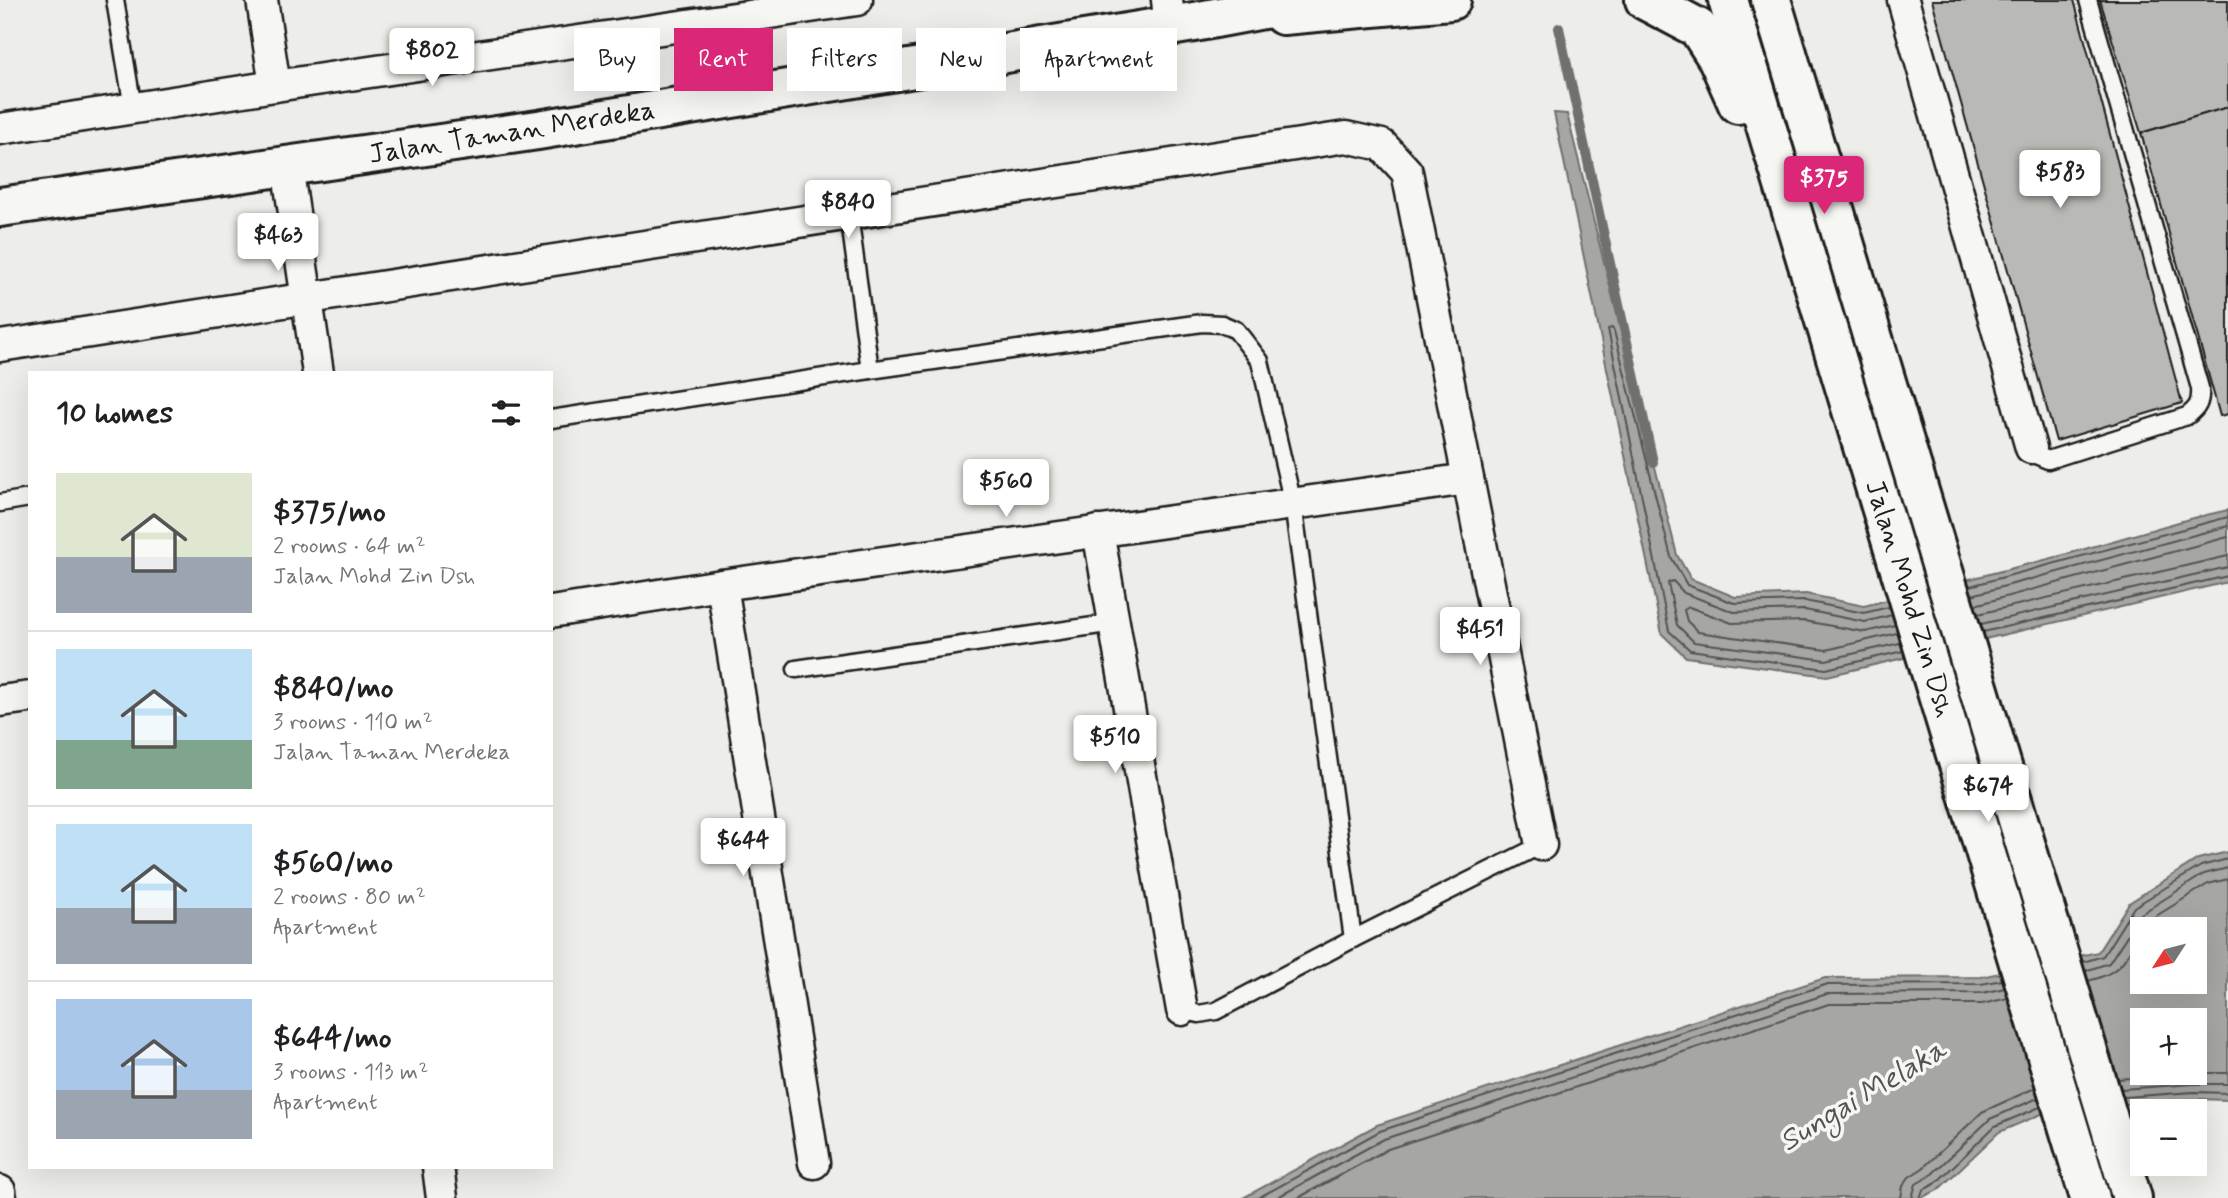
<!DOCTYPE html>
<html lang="en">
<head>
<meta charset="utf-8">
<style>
	:root { --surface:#fff; --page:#f2f2f2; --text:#202124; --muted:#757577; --line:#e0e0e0; --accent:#db2777 }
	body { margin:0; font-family:Mynerve,sans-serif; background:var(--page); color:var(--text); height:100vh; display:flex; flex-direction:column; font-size:26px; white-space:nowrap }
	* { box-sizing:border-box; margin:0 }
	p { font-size:23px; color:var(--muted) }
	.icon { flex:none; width:38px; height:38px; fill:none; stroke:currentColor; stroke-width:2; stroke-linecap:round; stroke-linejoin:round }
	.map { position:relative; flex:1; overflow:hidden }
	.details { position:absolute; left:28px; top:371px; width:525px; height:798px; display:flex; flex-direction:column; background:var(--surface); border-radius:0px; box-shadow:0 7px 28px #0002 }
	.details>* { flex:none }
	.guide { position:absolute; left:574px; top:28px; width:665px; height:63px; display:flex; gap:14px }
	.needle { width:46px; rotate:234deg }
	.buttons { position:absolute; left:2130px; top:917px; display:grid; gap:14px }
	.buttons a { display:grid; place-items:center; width:77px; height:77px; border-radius:0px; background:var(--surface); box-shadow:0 7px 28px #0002; font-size:35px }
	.price { position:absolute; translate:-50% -60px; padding:0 16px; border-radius:7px; background:#fff; color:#222; font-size:23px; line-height:46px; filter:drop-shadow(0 2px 4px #0008) }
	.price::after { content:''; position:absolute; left:50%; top:42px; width:21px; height:16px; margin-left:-10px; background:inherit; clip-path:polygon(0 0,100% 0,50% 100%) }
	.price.active { background:var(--accent); color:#fff }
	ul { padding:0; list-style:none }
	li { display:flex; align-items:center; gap:21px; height:175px; padding:0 28px }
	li+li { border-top:2px solid var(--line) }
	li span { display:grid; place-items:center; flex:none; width:196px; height:140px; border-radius:0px; color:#555 }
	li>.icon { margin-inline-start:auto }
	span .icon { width:84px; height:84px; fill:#fffc; stroke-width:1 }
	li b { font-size:30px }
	h2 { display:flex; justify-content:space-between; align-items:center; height:84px; padding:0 28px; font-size:30px }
	.tag { padding:0 24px; border-radius:0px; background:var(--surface); box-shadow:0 7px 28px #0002; font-size:24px; line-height:63px }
	.tag.active { background:var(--accent); color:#fff }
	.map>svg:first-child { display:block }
</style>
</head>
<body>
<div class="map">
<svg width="2228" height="1198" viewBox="0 0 2228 1198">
	<rect width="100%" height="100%" fill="#edede9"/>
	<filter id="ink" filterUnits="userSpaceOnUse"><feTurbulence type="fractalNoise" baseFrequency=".0143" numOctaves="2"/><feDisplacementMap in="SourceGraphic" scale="14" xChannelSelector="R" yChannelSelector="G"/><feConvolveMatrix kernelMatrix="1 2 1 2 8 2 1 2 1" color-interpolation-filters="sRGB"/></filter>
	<g filter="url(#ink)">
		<g fill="#a6a6a3" stroke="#6f6f6d" stroke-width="2" fill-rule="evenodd">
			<path d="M1554 113 1567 114 1677 555 1691 579 1735 597 1806 594 1864 606 2064 555 2189 519 2228 510V582L1827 676 1686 657 1662 634Z"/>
			<path d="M2228 852V1100L2194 1099 2051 1110 1999 1132 1938 1190 1921 1198H1243L1377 1125 1825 978 1981 977 2098 952 2129 903 2198 859ZM2142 929H2194V982H2142ZM2142 1020H2194V1073H2142Z"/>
		</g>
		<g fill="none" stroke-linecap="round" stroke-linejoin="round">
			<g stroke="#535352" stroke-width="2">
				<path d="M1970 586 2228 517"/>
				<path d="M1972 595 2228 526"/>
				<path d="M1975 605 2228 537"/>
				<path d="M1889 607 1864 613 1805 601 1734 603 1687 585 1671 557 1614 331 1612 328 1608 329 1669 631 1690 650 1826 669 1903 651"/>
				<path d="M1978 614 2228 556"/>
				<path d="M1892 615 1865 622 1805 610 1734 612 1684 593 1673 581 1668 583 1677 625 1694 642 1826 660 1900 643"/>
				<path d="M1981 624 2228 567"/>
				<path d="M1895 625 1865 632 1804 621 1732 623 1689 607 1684 610 1687 621 1698 632 1826 650 1897 633"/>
				<path d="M1983 632 2228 576"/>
				<path d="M2143 929 2148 921 2208 884 2228 879"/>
				<path d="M2083 962 2103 956 2134 907 2201 866 2228 859"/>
				<path d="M2085 971 2109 963 2141 914 2204 874 2228 868"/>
				<path d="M2088 981C2123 973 2125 958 2142 931"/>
				<path d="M2118 1079 2193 1073H2228"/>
				<path d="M2121 1089 2193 1084H2228"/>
				<path d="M2124 1097 2194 1092 2228 1093"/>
				<path d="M1258 1198 1380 1131 1825 985 1981 984 2002 980"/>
				<path d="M1276 1198 1384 1139 1827 994 1982 993 2005 988"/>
				<path d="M1298 1198 1388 1149 1829 1004H1982L2008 998"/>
				<path d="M1901 1198 1903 1186 1909 1177 1923 1168 1982 1112 2035 1088"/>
				<path d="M1912 1198 1916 1184 1930 1176 1990 1119 2038 1098"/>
				<path d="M1920 1198 1923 1190 1935 1184 1995 1126 2040 1107"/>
			</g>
			<path stroke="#6f6f6d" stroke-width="10" d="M1559 28 1653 462"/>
		</g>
		<g fill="#b9b9b6" stroke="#1c1c1c" stroke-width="2">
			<path d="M1932 0H2074L2182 403 2056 441Z"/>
			<path d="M2100 0H2228V107L2141 133Z"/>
			<path d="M2228 107V414L2220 416 2141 133Z"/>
		</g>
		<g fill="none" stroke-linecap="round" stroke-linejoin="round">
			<g stroke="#1c1c1c" stroke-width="21">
				<g id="lane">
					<path d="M115 0 133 108"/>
					<path d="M849 214 870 370"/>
					<path d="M551 419 870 370 1202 323 1222 324 1236 330 1260 361 1293 504 1353 939"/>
					<path d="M2031 448 2036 455 2048 460 2187 416C2198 408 2201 402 2200 388L2088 0"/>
					<path d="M0 503 30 498"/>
					<path d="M796 669 1114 623"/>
					<path d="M1182 1010 1199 1014 1216 1011 1353 939 1541 845"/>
				</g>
			</g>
			<g stroke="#1c1c1c" stroke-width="35">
				<g id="street">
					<path d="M262 0 275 86"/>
					<path d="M1167 0 1170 26"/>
					<path d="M1903 0 2031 448"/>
					<path d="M0 129 275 86 857 0"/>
					<path d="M287 166 318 373"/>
					<path d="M0 346 1346 137 1382 145 1407 172 1541 845"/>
					<path d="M1098 531 1182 1010"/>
					<path d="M722 585 814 1163"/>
					<path d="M551 612 722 585 1468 479"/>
					<path d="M0 701 30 697"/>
					<path d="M438 1167 442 1198"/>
					<path d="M0 1191 1 1198"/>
				</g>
			</g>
			<g stroke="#1c1c1c" stroke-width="44">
				<g id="secondary">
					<path d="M1645 0 1698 28 1718 59 1738 104"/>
					<path d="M1728 0 2090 1198"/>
					<path d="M1771 0 2132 1198"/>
					<path d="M1283 15 1451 0"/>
					<path d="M0 207 538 130 1194 22 1312 0"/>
				</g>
			</g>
			<use href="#lane" stroke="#f6f6f2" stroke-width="16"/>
			<use href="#street" stroke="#f6f6f2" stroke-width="30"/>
			<use href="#secondary" stroke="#f6f6f2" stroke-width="38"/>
		</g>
	</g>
	<g text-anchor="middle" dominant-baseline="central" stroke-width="7" stroke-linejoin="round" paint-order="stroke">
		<g font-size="28" fill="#1c1c1c" stroke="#f6f6f2">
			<text transform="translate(512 133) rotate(-9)">Jalan Taman Merdeka</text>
			<text transform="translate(1909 599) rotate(73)">Jalan Mohd Zin Dsh</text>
		</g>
		<g font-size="30" font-style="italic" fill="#535352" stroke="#f6f6f2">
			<text transform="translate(1863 1096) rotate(-31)">Sungai Melaka</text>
		</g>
	</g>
</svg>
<div class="buttons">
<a><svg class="needle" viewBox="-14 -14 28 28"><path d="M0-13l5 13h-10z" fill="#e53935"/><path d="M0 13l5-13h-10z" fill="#757577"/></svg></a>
<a>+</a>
<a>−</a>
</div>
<b class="price" style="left:432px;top:88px">$802</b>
<b class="price" style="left:2060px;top:210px">$583</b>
<b class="price active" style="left:1824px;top:216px">$375</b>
<b class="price" style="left:848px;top:240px">$840</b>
<b class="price" style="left:278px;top:273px">$463</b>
<b class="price" style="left:1006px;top:519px">$560</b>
<b class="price" style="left:1480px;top:667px">$451</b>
<b class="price" style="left:1115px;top:775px">$510</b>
<b class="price" style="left:1988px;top:824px">$674</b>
<b class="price" style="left:743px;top:878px">$644</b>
<div class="guide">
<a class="tag">Buy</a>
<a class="tag active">Rent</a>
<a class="tag">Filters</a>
<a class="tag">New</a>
<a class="tag">Apartment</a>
</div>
<section class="details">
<h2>10 homes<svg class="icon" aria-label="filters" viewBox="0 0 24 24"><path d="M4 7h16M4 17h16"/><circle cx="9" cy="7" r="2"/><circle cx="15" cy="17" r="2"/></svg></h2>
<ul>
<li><span style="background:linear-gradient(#dfe7d0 60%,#9aa5b1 0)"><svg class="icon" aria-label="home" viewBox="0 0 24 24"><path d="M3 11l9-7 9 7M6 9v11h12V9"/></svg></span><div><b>$375/mo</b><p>2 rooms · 64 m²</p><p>Jalan Mohd Zin Dsh</p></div></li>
<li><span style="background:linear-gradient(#bfe0f5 65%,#7fa58c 0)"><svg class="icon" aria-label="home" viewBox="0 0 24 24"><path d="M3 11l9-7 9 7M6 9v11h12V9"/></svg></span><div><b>$840/mo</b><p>3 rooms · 110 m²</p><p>Jalan Taman Merdeka</p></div></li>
<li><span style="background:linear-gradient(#bfe0f5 60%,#9aa5b1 0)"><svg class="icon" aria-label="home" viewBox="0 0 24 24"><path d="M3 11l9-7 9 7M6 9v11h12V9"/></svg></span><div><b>$560/mo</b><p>2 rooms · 80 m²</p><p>Apartment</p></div></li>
<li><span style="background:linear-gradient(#a9c7e8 65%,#9aa5b1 0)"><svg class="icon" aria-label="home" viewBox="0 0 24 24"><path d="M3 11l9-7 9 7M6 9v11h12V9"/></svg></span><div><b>$644/mo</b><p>3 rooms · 113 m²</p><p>Apartment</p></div></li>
</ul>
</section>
</div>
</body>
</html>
